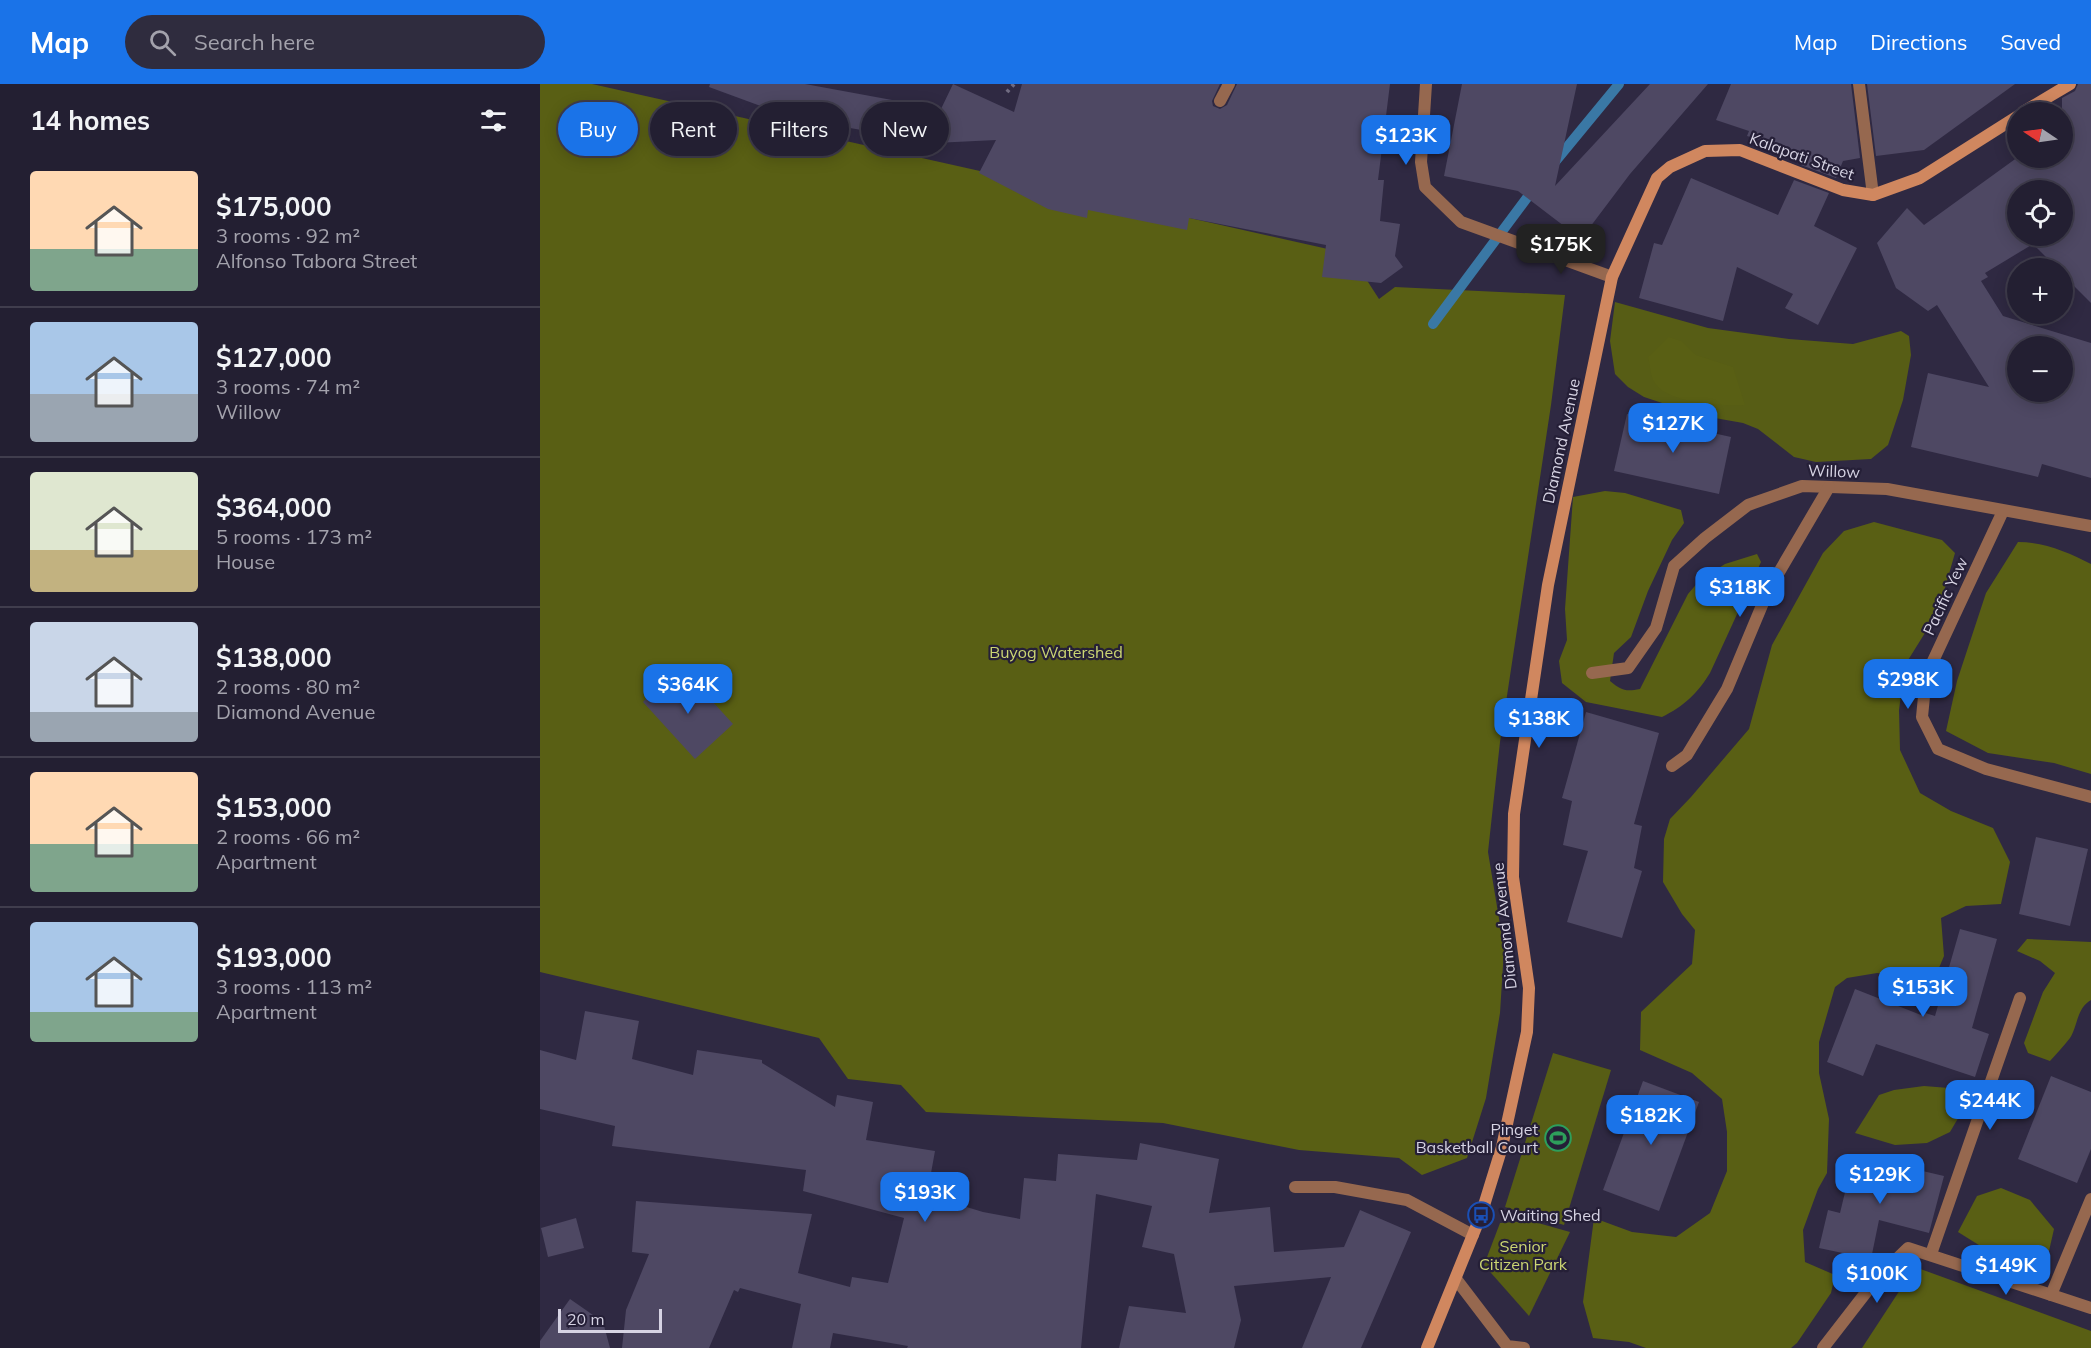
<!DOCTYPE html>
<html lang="en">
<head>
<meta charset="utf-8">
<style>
	:root { --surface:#231f32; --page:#2f2c3e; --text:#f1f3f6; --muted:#a3a2ac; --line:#403d4d; --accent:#1a73e8 }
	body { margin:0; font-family:Mulish,sans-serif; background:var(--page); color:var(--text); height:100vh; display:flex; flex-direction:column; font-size:22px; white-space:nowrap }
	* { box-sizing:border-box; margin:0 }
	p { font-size:20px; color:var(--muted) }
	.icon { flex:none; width:33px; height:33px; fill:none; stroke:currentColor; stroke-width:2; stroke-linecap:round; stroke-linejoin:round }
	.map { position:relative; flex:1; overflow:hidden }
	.details { display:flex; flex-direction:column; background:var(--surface); width:540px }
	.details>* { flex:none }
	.guide { position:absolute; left:18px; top:18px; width:570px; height:54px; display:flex; gap:12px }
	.needle { width:39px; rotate:283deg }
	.tools { position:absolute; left:1467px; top:18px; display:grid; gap:12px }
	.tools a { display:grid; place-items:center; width:66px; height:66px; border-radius:50%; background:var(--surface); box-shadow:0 3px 15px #0003,0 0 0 2px var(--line); font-size:30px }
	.scale { position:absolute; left:18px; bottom:15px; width:104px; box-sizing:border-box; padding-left:6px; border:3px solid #d6d3e3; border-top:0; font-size:16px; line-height:21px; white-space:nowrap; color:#d6d3e3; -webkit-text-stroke:4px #251f37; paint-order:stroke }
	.price { position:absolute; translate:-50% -51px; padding:0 14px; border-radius:12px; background:var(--accent); color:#fff; font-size:20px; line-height:39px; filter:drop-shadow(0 2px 3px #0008) }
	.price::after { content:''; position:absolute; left:50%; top:36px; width:18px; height:14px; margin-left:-9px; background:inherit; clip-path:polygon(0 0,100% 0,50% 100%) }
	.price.active { background:#222; color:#fff }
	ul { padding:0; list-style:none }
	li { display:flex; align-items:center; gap:18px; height:150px; padding:0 30px }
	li+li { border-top:2px solid var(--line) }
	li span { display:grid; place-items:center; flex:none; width:168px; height:120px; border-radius:6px; color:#555 }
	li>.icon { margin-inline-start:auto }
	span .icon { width:72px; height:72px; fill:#fffc; stroke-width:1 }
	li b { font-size:26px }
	h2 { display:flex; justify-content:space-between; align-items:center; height:72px; padding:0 30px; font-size:26px }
	.pill { padding:0 21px; border-radius:27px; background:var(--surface); box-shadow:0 3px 15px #0003,0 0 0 2px var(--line); font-size:21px; line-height:54px }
	.pill.active { background:var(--accent); color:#fff }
	header { display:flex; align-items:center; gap:36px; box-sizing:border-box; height:84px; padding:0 30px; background:var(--accent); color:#fff }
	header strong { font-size:28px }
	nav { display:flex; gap:33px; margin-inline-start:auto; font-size:21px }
	.search { width:420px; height:54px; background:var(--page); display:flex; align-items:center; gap:15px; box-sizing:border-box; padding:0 21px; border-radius:33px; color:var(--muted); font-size:22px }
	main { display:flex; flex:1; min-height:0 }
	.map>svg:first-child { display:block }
</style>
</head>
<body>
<header>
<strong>Map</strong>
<div class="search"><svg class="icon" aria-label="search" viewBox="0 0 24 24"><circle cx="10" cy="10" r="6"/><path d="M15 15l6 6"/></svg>Search here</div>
<nav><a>Map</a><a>Directions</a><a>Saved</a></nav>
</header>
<main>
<section class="details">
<h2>14 homes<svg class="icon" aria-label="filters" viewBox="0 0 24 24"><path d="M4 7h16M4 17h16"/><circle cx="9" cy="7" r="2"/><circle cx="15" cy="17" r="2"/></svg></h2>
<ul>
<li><span style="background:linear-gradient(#ffd9b3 65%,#7fa58c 0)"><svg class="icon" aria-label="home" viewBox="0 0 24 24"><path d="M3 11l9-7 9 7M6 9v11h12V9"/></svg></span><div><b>$175,000</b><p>3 rooms · 92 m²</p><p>Alfonso Tabora Street</p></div></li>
<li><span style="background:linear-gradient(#a9c7e8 60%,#9aa5b1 0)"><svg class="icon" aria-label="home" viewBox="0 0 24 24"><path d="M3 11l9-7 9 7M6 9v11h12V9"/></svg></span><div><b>$127,000</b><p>3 rooms · 74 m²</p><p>Willow</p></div></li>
<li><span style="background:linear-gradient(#dfe7d0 65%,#c2b280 0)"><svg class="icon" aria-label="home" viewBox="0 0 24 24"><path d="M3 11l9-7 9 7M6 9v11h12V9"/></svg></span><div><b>$364,000</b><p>5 rooms · 173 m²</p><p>House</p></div></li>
<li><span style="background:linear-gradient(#c9d6e8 75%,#9aa5b1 0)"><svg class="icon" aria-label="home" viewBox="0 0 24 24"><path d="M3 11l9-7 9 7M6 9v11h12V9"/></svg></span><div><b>$138,000</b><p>2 rooms · 80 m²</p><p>Diamond Avenue</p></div></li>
<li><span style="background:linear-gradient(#ffd9b3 60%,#7fa58c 0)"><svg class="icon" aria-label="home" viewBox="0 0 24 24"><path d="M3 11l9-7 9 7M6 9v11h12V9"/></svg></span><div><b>$153,000</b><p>2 rooms · 66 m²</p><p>Apartment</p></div></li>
<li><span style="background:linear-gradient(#a9c7e8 75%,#7fa58c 0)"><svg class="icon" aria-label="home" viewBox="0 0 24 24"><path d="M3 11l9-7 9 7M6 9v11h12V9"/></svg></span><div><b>$193,000</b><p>3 rooms · 113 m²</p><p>Apartment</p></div></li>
</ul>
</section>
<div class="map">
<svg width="1551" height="1264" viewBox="0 0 1551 1264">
	<rect width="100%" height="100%" fill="#2f2942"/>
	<g fill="#575d15">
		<path d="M1075 218 1168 244 1249 255 1313 260 1361 247 1369 252 1371 271 1363 316 1348 361 1331 375 1276 378 1254 373 1218 345 1203 339 1158 331 1104 313 1088 303 1075 290 1070 257Z"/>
		<path d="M1013 969 1071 986 1024 1141 965 1123Z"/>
		<path d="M1384 1002 1409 1004 1420 1031 1410 1048 1387 1059 1355 1061 1315 1049 1339 1011 1354 1006Z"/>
		<path d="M991 1137 1030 1148 989 1232 944 1181 960 1139Z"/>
	</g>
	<g fill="#595f14">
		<path d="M0 0H52L810 170 839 215 855 203 1025 211 1011 321 960 658 948 768 964 865 960 929 946 1014 927 1074 882 1091 859 1074 759 1066 623 1039 386 1028 361 1001 308 995 279 954 0 888Z"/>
		<path d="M1129 253 1141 257 1156 271 1193 283 1205 321C1183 322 1124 320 1113 296 1110 289 1110 280 1108 273Z"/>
		<path d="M1065 407 1085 409 1141 426 1144 439 1132 456 1108 507 1091 553 1074 569 1070 597C1081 606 1085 608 1100 605L1148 510 1160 496 1185 480 1217 470 1221 478 1170 589C1157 610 1144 622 1122 633L1046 618 1022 599 1019 577 1027 556 1025 525 1033 413Z"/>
		<path d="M1334 438 1402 456 1415 469 1398 528 1365 581 1359 626 1360 666 1380 709 1411 727 1453 744 1470 778 1461 820 1426 822 1401 834 1404 872 1396 891 1367 892 1337 889 1307 894 1295 903 1279 958V989L1289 1035 1287 1089 1278 1105 1263 1146 1265 1178 1295 1191 1291 1209 1257 1259 1251 1264H1106L1089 1258 1053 1254 1043 1218 1054 1134 1092 1148 1136 1153 1170 1129 1187 1087V1048L1182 1015 1152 989 1100 966 1101 928 1152 880 1155 846 1142 830 1123 798 1124 755 1130 735 1151 713 1209 645 1232 561 1283 469 1304 447Z"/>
		<path d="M1478 458C1504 458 1528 468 1551 480V690L1514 679 1448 669 1406 647 1417 597 1446 509Z"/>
		<path d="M1487 855 1551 858V916C1536 925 1538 942 1530 954 1524 962 1517 969 1510 977L1488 969 1484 959 1503 908 1515 889 1500 877 1477 867Z"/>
		<path d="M1461 1104 1490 1116 1514 1145 1509 1167 1498 1178 1458 1173 1418 1148 1437 1112Z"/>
		<path d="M1375 1183 1551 1247V1264H1322Z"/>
	</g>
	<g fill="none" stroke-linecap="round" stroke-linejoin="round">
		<g stroke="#3a78a5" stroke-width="10">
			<path d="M1014 79 1079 0"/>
			<path d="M893 240 995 103"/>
		</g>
	</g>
	<g fill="#4e4863" fill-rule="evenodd">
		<path d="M170 0H265L401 25 413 0 474 28 482 0H680L672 17 673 22 680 25 687 21 697 0H850L838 96H844L840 137 860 140 855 172 863 183 841 199 782 193 786 161 649 134 647 146 548 126 547 134 508 125 439 89 456 56 374 60 373 55 270 37 269 43 224 31 226 24 169 3Z"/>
		<path d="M922 0H1037L1015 102 1110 0H1168L1090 90 1041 155 978 107 904 92Z"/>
		<path d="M1191 0H1311L1320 74 1303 77 1296 94 1261 81 1264 74 1250 70 1251 65 1207 52 1209 47 1176 36Z"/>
		<path d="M1327 0H1475L1384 66 1336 72Z"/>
		<path d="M1538 0H1551V219L1522 190V184H1517L1493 160 1445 189 1448 193 1441 197 1463 232 1551 259V394L1502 380 1498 393 1371 363 1388 289 1449 303 1397 221 1388 227 1356 204 1337 159 1367 124 1384 141 1478 73 1522 74V14L1535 7ZM1478 106H1522V152H1478ZM1478 262H1522V308H1478Z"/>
		<path d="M1151 94 1238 131 1254 96 1289 109 1274 142 1317 164 1278 241 1245 224 1253 210 1197 183 1183 237 1099 214 1114 159 1122 161Z"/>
		<path d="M1087 330 1191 353 1179 410 1074 387Z"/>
		<path d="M127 591 141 607 153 596 193 640 155 675 103 618Z"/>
		<path d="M1046 628 1119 649 1094 740 1102 742 1094 784 1102 787 1082 854 1027 838 1048 767 1023 761 1032 717 1022 714Z"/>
		<path d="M1496 753 1548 765 1530 842 1479 830Z"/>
		<path d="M1420 845 1457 855 1432 944 1449 950 1435 993 1336 960 1323 992 1287 978 1315 905 1381 931 1382 928 1395 932Z"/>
		<path d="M45 927 99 937 92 975 153 991 157 966 222 976V979L295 1023 297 1011 333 1018 326 1056 395 1067 387 1111 443 1128 480 1135 484 1094 516 1097 518 1070 597 1076 600 1059 679 1075 669 1129 730 1123 734 1168 804 1163 820 1126 871 1148 821 1264H762L791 1193 694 1202 701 1236 694 1264H579L589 1222 646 1229 634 1170 602 1163 612 1122 556 1110 541 1264H367L368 1262 293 1249 290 1264H252L261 1220 200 1204 198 1208 194 1206 169 1264H82L86 1226 109 1170 92 1168 96 1117 272 1130 258 1189 310 1203 312 1193 348 1199 364 1134 263 1107 266 1086 72 1062 75 1042 0 1025V966L36 976Z"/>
		<path d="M1511 992 1551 1008V1065L1537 1099 1478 1075Z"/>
		<path d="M1103 997 1159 1018 1119 1127 1063 1106Z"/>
		<path d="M1314 1071 1404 1092 1389 1149 1339 1136 1331 1175 1279 1164 1288 1126 1300 1129Z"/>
		<path d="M36 1134 44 1164 8 1173 1 1144Z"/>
		<path d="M30 1215 63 1238 70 1264H0V1257Z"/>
	</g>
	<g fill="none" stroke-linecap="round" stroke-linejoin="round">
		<path stroke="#706b81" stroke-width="4" stroke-dasharray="3 4.5" stroke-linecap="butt" d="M467 8 474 0"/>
		<g stroke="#96684f" stroke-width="12">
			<path d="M1319 0 1333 111"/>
			<path d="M680 17 689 0"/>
			<path d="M755 1103H795L867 1116 933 1151"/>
		</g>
		<g stroke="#96684f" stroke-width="12">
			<path d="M886 0 881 78 885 103 921 138 1072 193"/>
			<path d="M1463 427 1386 592 1382 633 1398 665 1446 685 1551 713"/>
			<path d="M1052 589 1088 584 1116 544 1134 482 1165 454 1208 421 1262 402 1347 405 1551 442"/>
			<path d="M1132 682 1147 671 1187 605 1228 507 1289 403"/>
			<path d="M1391 1170 1480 914"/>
			<path d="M916 1195 967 1262 984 1264"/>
			<path d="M1511 1211 1551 1115"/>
			<path d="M1283 1264 1338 1193 1368 1164 1551 1224"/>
		</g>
		<g stroke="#d0875f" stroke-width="12">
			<path d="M1483 28 1530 0"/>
			<path d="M887 1264 941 1131 962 1063 987 948 989 904 973 793 974 730 1008 501 1072 193 1117 94 1130 83 1165 67 1200 66 1303 106 1333 111 1380 94 1478 32"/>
		</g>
	</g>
	<defs>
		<g id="stadium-ring" transform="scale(1.35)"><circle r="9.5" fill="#251f37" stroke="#2e9e5b" stroke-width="1.5"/><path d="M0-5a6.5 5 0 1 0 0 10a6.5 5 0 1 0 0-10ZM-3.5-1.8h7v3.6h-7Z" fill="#2e9e5b"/></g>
		<g id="bus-ring" transform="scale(1.35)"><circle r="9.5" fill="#251f37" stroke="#1a4fb4" stroke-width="1.5"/><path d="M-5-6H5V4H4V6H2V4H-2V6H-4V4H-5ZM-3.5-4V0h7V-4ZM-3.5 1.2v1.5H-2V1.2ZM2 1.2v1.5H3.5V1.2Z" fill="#1a4fb4"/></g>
	</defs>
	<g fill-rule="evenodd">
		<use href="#stadium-ring" x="1018" y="1054"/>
		<use href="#bus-ring" x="941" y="1131"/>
	</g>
	<g text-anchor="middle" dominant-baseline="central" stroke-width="4.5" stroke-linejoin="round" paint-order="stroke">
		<g font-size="16" fill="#d6d3e3" stroke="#251f37">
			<text transform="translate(1262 72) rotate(20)">Kalapati Street</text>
			<text transform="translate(1021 357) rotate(-78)">Diamond Avenue</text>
			<text transform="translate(1294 387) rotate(2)">Willow</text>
			<text transform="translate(1405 512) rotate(-65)">Pacific Yew</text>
			<text transform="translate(964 842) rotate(-96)">Diamond Avenue</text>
		</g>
		<g font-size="16" fill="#ccd673" stroke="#251f37">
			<text x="516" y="568">Buyog Watershed</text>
			<text x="983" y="1162">Senior<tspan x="983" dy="18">Citizen Park</tspan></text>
		</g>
		<g font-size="16" fill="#d6d3e3" stroke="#251f37" text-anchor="end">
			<text x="998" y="1045">Pinget<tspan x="998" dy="18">Basketball Court</tspan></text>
			<text x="960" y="1131" text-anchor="start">Waiting Shed</text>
		</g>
	</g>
</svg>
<div class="tools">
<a><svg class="needle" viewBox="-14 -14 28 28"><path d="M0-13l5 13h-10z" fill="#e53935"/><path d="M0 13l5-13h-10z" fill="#a3a2ac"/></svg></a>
<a><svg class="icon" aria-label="locate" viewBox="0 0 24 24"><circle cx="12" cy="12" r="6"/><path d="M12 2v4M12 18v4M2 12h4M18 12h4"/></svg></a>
<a>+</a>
<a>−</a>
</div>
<div class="scale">20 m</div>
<b class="price" style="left:866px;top:82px">$123K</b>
<b class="price active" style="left:1021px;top:191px">$175K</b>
<b class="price" style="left:1133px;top:370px">$127K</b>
<b class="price" style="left:1200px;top:534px">$318K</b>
<b class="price" style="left:1368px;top:626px">$298K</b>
<b class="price" style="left:148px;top:631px">$364K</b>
<b class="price" style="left:999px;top:665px">$138K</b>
<b class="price" style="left:1383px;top:934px">$153K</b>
<b class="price" style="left:1450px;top:1047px">$244K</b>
<b class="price" style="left:1111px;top:1062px">$182K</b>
<b class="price" style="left:1340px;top:1121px">$129K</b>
<b class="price" style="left:385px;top:1139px">$193K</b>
<b class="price" style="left:1466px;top:1212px">$149K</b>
<b class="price" style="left:1337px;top:1220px">$100K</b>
<div class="guide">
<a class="pill active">Buy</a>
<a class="pill">Rent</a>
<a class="pill">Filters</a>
<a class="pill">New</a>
</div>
</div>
</main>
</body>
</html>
